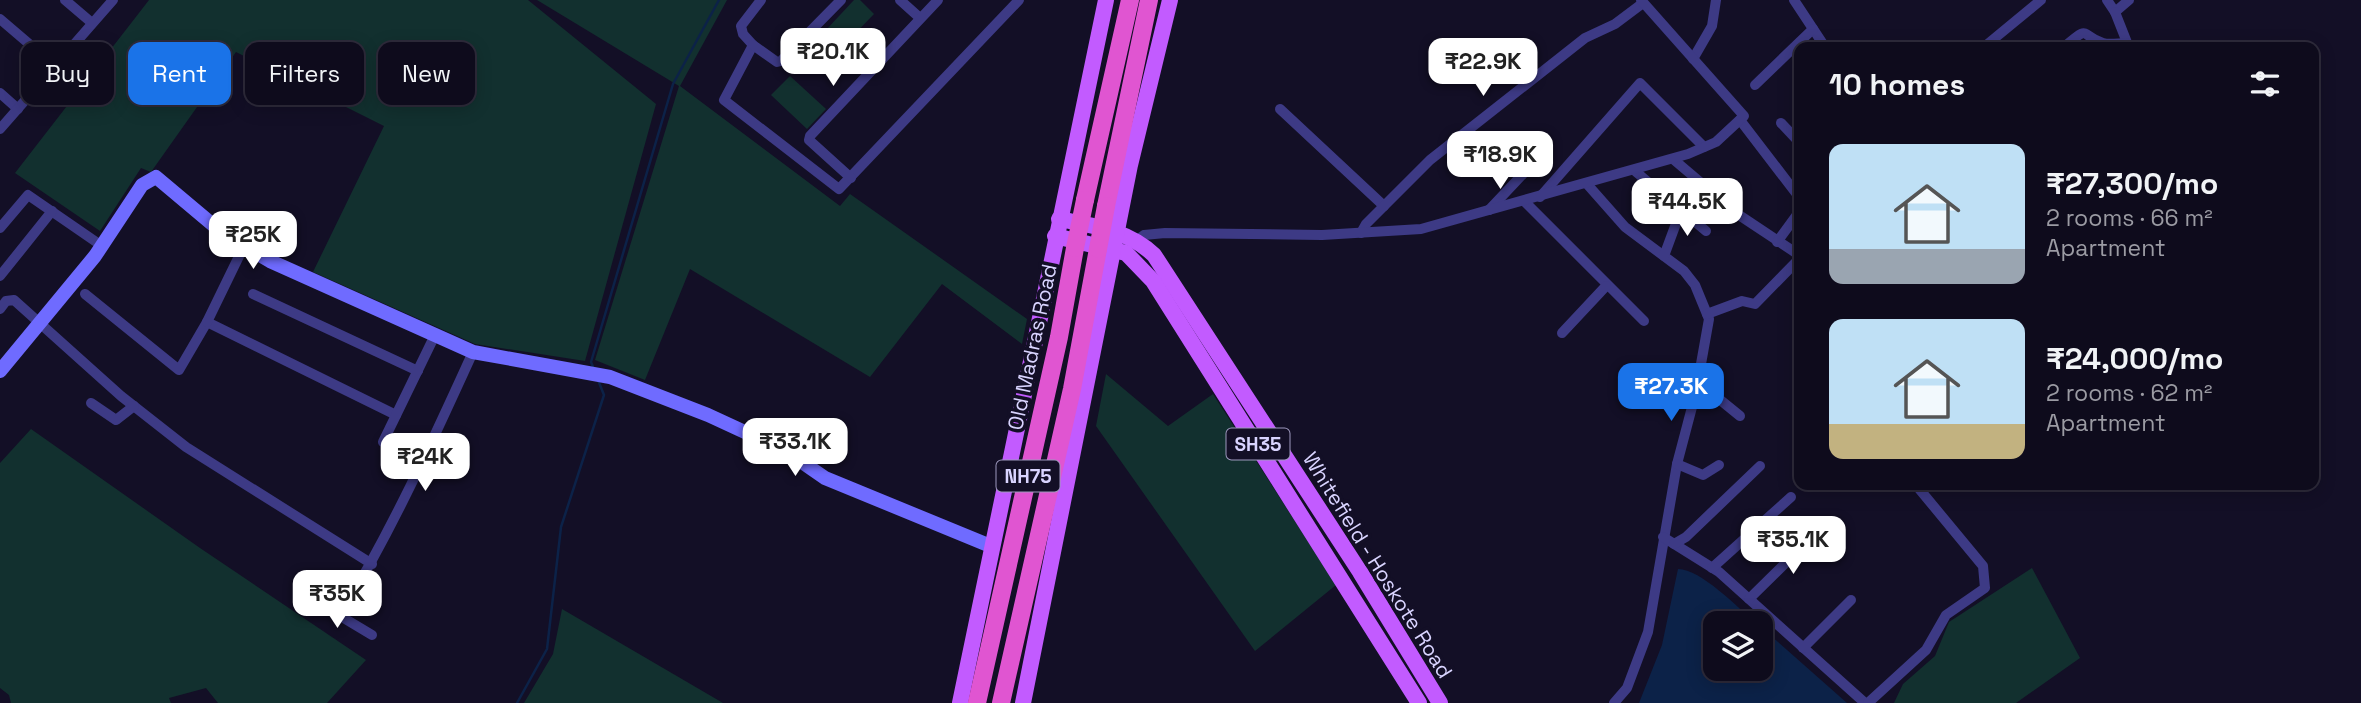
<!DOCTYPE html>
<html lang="en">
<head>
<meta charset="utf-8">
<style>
	:root { --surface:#0e0b1c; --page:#1c1929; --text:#f1f3f6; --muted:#9b9ba3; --line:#2e2b3b; --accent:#1a73e8 }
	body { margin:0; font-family:"Space Grotesk",sans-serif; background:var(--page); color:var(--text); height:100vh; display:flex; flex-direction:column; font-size:26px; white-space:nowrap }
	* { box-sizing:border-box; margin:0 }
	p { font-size:23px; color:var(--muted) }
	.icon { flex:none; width:38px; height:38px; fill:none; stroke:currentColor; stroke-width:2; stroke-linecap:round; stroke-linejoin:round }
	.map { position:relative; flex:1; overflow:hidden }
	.sheet { position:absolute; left:1794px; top:42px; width:525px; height:448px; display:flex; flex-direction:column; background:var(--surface); border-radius:14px; box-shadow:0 4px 18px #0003,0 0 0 2px var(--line) }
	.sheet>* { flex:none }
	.guide { position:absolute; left:21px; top:42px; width:665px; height:63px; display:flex; gap:14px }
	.controls { position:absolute; left:1703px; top:611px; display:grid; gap:14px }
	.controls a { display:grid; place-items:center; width:70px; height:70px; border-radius:14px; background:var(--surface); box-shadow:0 4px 18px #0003,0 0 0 2px var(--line); font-size:35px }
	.price { position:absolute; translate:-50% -60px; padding:0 16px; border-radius:14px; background:#fff; color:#222; font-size:23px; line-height:46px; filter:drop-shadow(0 2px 4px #0008) }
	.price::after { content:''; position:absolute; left:50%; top:42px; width:21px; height:16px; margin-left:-10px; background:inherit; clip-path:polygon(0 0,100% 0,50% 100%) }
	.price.on { background:var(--accent); color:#fff }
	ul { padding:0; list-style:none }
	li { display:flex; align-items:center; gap:21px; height:175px; padding:0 35px }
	li span { display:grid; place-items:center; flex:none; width:196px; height:140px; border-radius:14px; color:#555 }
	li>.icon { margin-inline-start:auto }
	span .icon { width:84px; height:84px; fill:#fffc; stroke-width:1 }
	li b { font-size:30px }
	h2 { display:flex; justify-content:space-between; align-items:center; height:84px; padding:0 35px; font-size:30px }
	.pill { padding:0 24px; border-radius:14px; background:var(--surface); box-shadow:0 4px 18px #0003,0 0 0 2px var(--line); font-size:24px; line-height:63px }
	.pill.on { background:var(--accent); color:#fff }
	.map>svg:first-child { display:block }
</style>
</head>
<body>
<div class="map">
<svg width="2361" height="703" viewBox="0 0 2361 703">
	<rect width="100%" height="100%" fill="#130f26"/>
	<g fill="#12302f">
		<path d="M149 0H528L656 104 585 361 475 344 313 272 384 126 236 52 151 172 141 168 100 231 15 173Z"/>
		<path d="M537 0H727L680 86 840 206 850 194 1027 319 1022 344 942 284 870 377 690 269 645 380 595 360 679 86Z"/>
		<path d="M854 0H860L874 14 843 46 826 30Z"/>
		<path d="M790 76 826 109 807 129 771 95Z"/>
		<path d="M1106 374 1168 426 1213 394 1336 585 1255 651 1096 426Z"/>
		<path d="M31 429 200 548 366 660 327 703H218L206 688 169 698 171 703H11L9 695 0 688V463Z"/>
		<path d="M2032 568 2080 658 2016 703H1894L1903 684 1935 656 1949 622Z"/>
		<path d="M562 609 723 703H524L553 654Z"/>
	</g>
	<path fill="#0c2248" d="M1678 569C1701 569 1738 608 1756 623H1715V668H1760L1761 627 1847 703H1639L1662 645Z"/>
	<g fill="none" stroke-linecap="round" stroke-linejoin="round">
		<g stroke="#0c2248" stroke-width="2.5">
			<path d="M593 367 591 362 673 84 719 0"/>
			<path d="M517 703 547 649 561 527 604 395 598 380"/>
		</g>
		<g stroke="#3d3a85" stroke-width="10">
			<path d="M65 0 92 23"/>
			<path d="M761 0 741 26 743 34 753 45 724 100 839 189 1019 0"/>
			<path d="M900 0 920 18"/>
			<path d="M1794 0 1825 47"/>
			<path d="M2107 0 2115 12 2129 0"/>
			<path d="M2115 12 2128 45"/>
			<path d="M0 19 55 66"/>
			<path d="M753 45 777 62 781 61 841 0"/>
			<path d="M1984 47 2041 0"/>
			<path d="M2064 47C2092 23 2079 36 2103 43 2109 45 2119 43 2126 43"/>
			<path d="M1693 59 1712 26 1716 0"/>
			<path d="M1755 85 1813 29"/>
			<path d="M0 93 18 109"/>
			<path d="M1280 109 1384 206"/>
			<path d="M1740 120 1799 197"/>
			<path d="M1781 123 1799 142"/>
			<path d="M0 129 113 0"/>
			<path d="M1673 159 1739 215 1799 255"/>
			<path d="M1635 171 1706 231"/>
			<path d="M851 178 809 140 810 136 938 0"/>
			<path d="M1587 184 1625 227 1684 271 1695 285 1709 319 1696 392 1677 464 1648 632 1627 688 1614 703"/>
			<path d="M1540 197 1640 83 1704 147"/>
			<path d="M1524 201 1644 321"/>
			<path d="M1489 210 1523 174"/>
			<path d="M0 228 28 195 102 246"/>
			<path d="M1361 233 1366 224 1430 160 1585 38 1615 24 1643 3"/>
			<path d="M1777 242 1799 212"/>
			<path d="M1133 243 1144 235 1165 233 1322 235 1421 229 1688 154 1716 142 1744 116 1641 0"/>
			<path d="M1664 256 1681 210"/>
			<path d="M0 276 52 211"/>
			<path d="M85 294 179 370 207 322 396 415"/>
			<path d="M253 294 418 371"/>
			<path d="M0 309 6 301 14 300 121 396 186 447 372 564"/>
			<path d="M1707 314 1742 301 1755 304 1799 259"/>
			<path d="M207 322 244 246"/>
			<path d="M1562 333 1606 286"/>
			<path d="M1697 381 1740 416"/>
			<path d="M91 403 116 420 134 406"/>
			<path d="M383 442 435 335"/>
			<path d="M1677 464 1703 475 1719 465"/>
			<path d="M1663 537 1719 572 1865 703"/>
			<path d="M1674 544 1686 537 1760 466"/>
			<path d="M1712 568 1791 497"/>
			<path d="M1749 599 1816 533"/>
			<path d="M317 602 372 635"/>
			<path d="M341 614C392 530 432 442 473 352"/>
			<path d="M1803 648 1851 600"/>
			<path d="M1868 703 1926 650 1946 615 1985 588 1983 566 1916 485"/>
		</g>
		<path stroke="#6f6bff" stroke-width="14" d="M0 371 95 256 142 185 156 177 225 235 270 261 473 352 610 377 708 415 786 451 825 478 993 547"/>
		<g stroke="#c25bff" stroke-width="16">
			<path d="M1059 219C1094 226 1128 230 1154 255L1360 572 1440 703"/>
			<path d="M1055 236 1126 253 1153 281 1419 703"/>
			<path d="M960 703 1106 0"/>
			<path d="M1023 703 1130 165 1170 0"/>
		</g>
		<g stroke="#e055d1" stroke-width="18">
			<path d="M1085 200 1130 0"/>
			<path d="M1106 206 1149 0"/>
			<path d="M977 703 1059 337 1075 248"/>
			<path d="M1001 703 1072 389 1098 249"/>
		</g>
		<g stroke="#e055d1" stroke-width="18">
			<path d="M1075 248 1085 200"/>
			<path d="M1098 249 1106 206"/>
		</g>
	</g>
	<g text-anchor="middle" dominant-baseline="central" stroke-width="7" stroke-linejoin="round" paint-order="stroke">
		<g fill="#130f26" stroke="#9e99be" stroke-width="2">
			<rect x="1226.5" y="428.5" width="63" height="31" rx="5"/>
			<rect x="996.5" y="460.5" width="63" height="31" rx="5"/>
		</g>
		<g font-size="19" font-weight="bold" fill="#d9d4ff">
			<text x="1258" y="444">SH35</text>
			<text x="1028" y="476">NH75</text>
		</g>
		<g font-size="21" fill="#d9d4ff" stroke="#130f26">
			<text transform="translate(1032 347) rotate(-78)">Old Madras Road</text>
			<text transform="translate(1378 565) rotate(58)">Whitefield - Hoskote Road</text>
		</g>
	</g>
</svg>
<div class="controls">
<a><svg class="icon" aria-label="layers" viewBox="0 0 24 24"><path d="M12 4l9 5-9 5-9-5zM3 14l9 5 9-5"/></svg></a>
</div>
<b class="price" style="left:833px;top:88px">₹20.1K</b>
<b class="price" style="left:1483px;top:98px">₹22.9K</b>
<b class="price" style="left:1500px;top:191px">₹18.9K</b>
<b class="price" style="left:1687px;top:238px">₹44.5K</b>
<b class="price" style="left:253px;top:271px">₹25K</b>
<b class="price on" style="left:1671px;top:423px">₹27.3K</b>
<b class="price" style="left:795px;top:478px">₹33.1K</b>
<b class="price" style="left:425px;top:493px">₹24K</b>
<b class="price" style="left:1793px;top:576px">₹35.1K</b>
<b class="price" style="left:337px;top:630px">₹35K</b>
<div class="guide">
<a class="pill">Buy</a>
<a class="pill on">Rent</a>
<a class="pill">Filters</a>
<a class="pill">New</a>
</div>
<section class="sheet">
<h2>10 homes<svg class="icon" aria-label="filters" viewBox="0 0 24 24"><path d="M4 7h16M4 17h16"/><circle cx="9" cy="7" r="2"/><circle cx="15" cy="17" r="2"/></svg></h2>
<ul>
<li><span style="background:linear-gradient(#bfe0f5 75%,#9aa5b1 0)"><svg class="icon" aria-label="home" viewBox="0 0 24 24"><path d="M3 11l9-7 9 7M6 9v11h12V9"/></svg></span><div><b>₹27,300/mo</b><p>2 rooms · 66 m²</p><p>Apartment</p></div></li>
<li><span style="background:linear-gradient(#bfe0f5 75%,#c2b280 0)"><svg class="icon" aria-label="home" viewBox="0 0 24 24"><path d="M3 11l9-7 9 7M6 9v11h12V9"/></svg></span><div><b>₹24,000/mo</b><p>2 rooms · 62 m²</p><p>Apartment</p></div></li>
</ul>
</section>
</div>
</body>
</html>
